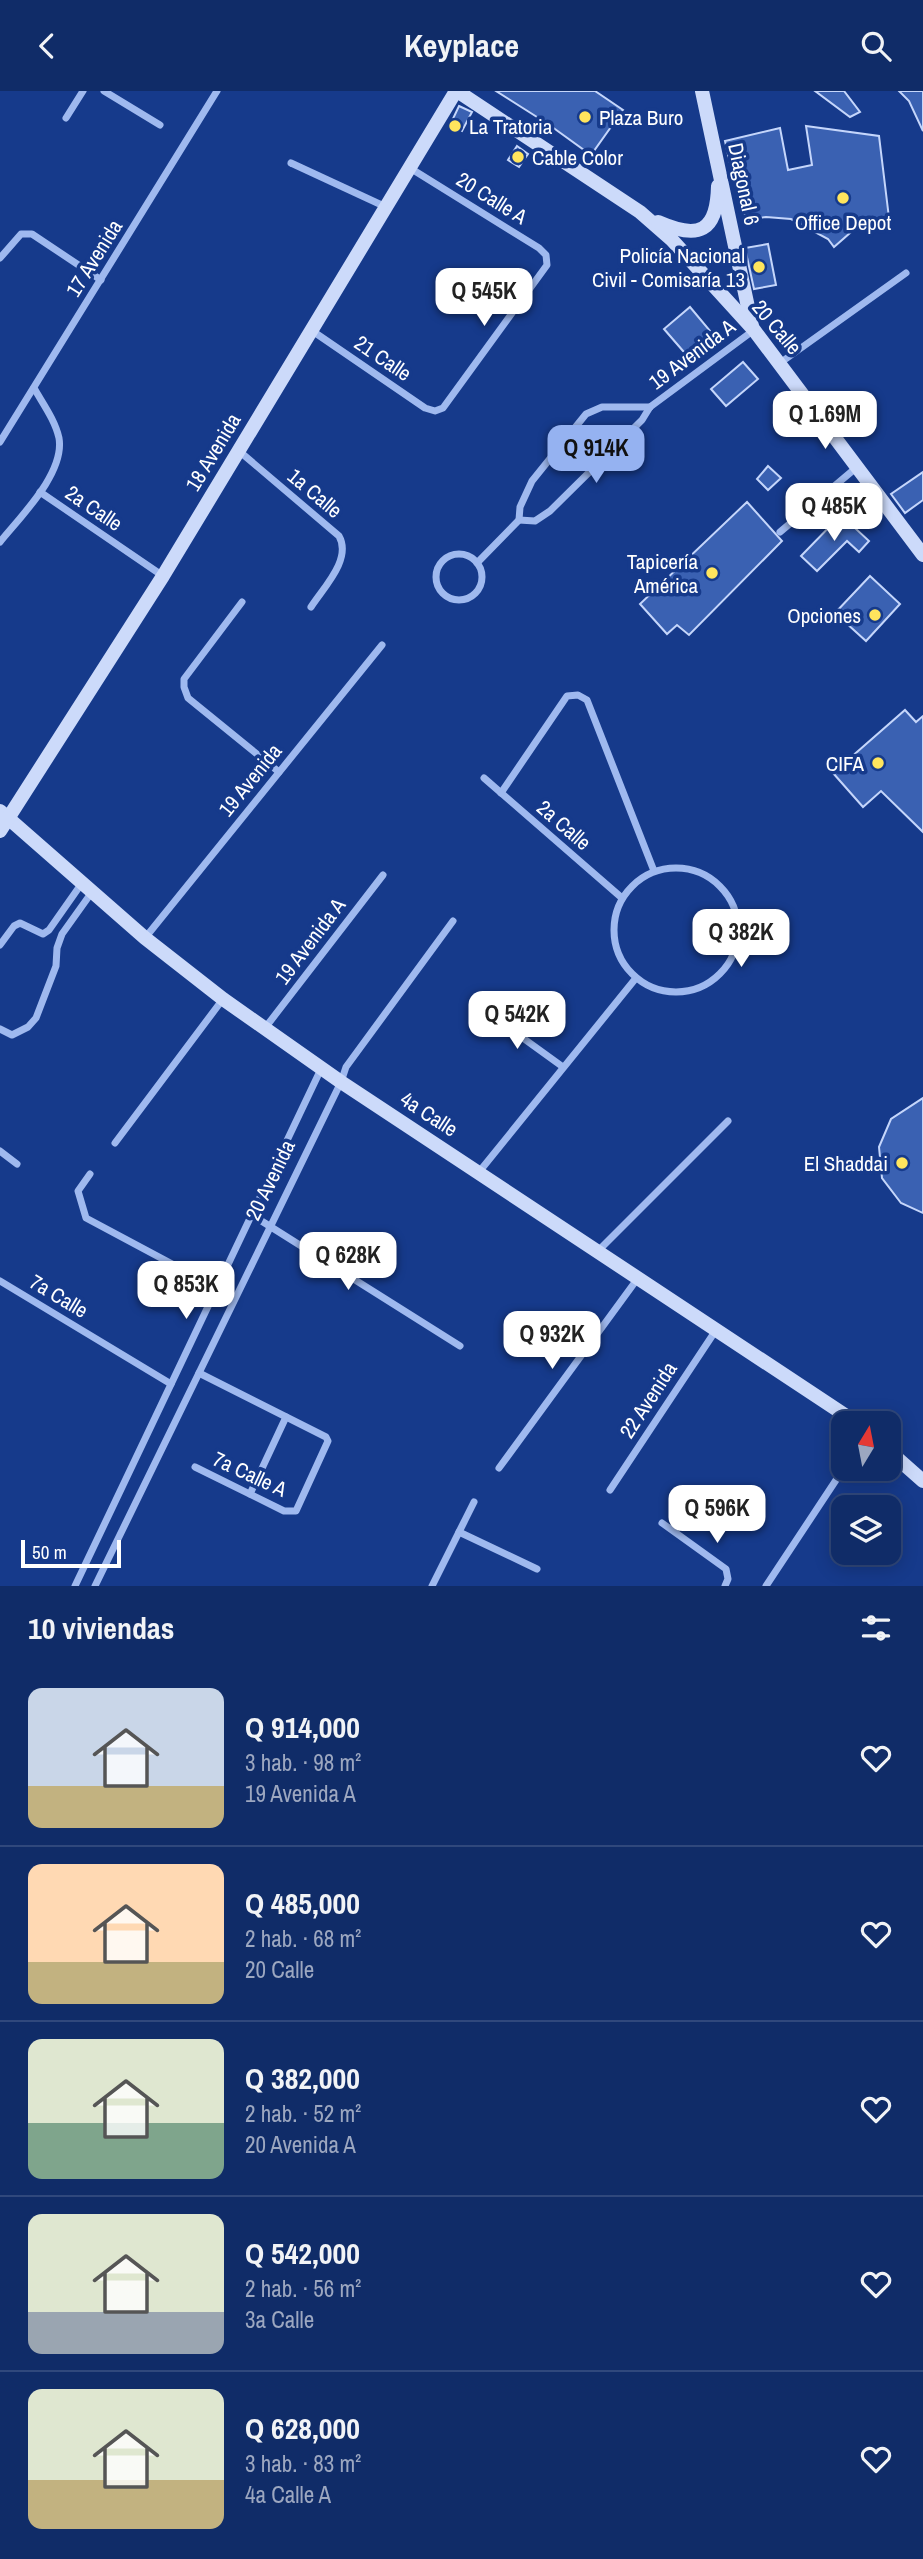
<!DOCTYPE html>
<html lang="es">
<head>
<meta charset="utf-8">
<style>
	:root { --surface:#102c68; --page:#19346e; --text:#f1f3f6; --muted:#9ca7c0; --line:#30487c; --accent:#95b2f1 }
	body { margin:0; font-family:"Archivo Narrow",sans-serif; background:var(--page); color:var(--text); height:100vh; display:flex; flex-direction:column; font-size:26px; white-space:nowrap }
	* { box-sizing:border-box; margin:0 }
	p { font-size:23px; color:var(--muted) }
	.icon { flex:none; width:38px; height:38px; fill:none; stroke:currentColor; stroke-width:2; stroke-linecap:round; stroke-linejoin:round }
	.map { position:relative; height:1495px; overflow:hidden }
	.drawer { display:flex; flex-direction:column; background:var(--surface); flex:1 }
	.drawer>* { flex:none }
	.needle { width:46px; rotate:10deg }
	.buttons { position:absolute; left:831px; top:1320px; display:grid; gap:14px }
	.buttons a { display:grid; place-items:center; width:70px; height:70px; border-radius:14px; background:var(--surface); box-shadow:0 4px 18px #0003,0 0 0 2px var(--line); font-size:35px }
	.scale { position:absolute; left:21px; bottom:18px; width:100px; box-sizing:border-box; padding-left:7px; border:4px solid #fff; border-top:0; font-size:19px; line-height:24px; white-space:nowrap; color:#fff; -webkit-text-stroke:5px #163a8b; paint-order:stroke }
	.price { position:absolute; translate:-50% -60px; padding:0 16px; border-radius:14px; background:#fff; color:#222; font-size:23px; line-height:46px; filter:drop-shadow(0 2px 4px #0008) }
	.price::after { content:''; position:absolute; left:50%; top:42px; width:21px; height:16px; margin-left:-10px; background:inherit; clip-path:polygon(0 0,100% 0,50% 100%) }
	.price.current { background:var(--accent); color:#111 }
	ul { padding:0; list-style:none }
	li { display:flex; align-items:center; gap:21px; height:175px; padding:0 28px }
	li+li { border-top:2px solid var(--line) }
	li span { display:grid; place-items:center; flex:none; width:196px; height:140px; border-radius:14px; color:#555 }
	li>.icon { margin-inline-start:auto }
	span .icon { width:84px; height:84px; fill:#fffc; stroke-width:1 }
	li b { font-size:30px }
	h2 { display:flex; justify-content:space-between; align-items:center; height:84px; padding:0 28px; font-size:30px }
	header { display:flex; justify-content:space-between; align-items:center; height:91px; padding:0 28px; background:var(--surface); font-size:32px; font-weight:800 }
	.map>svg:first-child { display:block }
</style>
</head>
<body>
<header><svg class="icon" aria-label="back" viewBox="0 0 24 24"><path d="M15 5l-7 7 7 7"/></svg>Keyplace<svg class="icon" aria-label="search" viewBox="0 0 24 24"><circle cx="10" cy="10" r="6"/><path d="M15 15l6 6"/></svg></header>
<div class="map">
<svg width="923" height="1495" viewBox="0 0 923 1495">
	<rect width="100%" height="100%" fill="#163a8b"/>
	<g fill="#3a61b2" stroke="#c5d6fb" stroke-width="2">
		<path d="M496 0H595L623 19 591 64 548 33Z"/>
		<path d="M815 0H844L860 21 850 26Z"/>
		<path d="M899 0H923V40L909 10Z"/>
		<path d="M459 15 472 21 462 40 450 34Z"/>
		<path d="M806 35 879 45 889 127 858 135 834 156 828 148 791 128 766 126 746 129 739 96 734 90 725 50 780 37 788 79 812 74Z"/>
		<path d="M517 55 528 63 519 76 508 69Z"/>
		<path d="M768 153 776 194 754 198 745 157Z"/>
		<path d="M690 216 716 247 690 268 664 238Z"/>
		<path d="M743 271 758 288 726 315 711 298Z"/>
		<path d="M768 375 781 387 768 399 757 388Z"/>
		<path d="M923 381V409L905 422 891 403Z"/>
		<path d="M747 411 782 450 689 544 677 534 667 543 640 513Z"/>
		<path d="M841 424 869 450 859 461 847 450 817 480 801 465Z"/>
		<path d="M870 485 900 513 866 550 835 522Z"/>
		<path d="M905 619 916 631 923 625V741L881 700 863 716 833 682Z"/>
		<path d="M923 1007V1122L901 1112 882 1087 879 1056 891 1028Z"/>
	</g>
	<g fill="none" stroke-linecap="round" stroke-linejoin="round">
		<g stroke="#9fb9ef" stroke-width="7">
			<path d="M104 0 160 34"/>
			<path d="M66 27 83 0"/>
			<path d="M291 72 386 116"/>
			<path d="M0 167 21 143H32L101 189"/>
			<path d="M311 239 425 317 435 320 443 317 547 174 546 164 539 157 410 77"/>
			<path d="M780 272 906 182"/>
			<path d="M0 351 217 0"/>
			<path d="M239 360 339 445C352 468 324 496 311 516"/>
			<path d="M40 401 163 485"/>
			<path d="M519 429 535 430 550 420 642 329 650 316 754 239"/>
			<path d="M780 441 857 376"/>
			<path d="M0 451C21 425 65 382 59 347 55 329 43 313 34 297"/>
			<circle cx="459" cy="486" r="23"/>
			<path d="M477 472 519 429 520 416 532 390 586 323 602 316H650"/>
			<path d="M242 511 184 588V596L188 607 279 681"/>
			<path d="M484 687 622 807"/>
			<path d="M501 702 567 605 578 604 587 609 654 780"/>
			<circle cx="676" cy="839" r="62"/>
			<path d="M145 847 382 554"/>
			<path d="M0 854 14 835 20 832 43 843 49 839 82 792"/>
			<path d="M487 921 563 976"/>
			<path d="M265 937 383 784"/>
			<path d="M0 938 12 944 28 936 36 927 56 875 57 857 62 843 92 801"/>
			<path d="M115 1052 223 908"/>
			<path d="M0 1060 17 1073"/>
			<path d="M479 1081 636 887"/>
			<path d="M90 1083 78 1100 86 1127 217 1197"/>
			<path d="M252 1124 460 1255"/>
			<path d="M598 1160 728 1030"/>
			<path d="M0 1190 171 1293"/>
			<path d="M195 1376 284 1420H296L328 1350 326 1346 199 1282"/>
			<path d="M499 1377 638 1187"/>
			<path d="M610 1399 716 1239"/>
			<path d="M250 1403 286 1326"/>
			<path d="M662 1432 726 1478 728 1488 725 1495"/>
			<path d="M459 1441 537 1478"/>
			<path d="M75 1495 321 978"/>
			<path d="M95 1495 341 991 346 976 453 830"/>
			<path d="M432 1495 474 1411"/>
			<path d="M766 1495 844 1377"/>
		</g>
		<g stroke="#ccdafa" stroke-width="14">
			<path d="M457 0 640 121 672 149 754 239 923 464"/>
			<path d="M702 0 752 235"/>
			<path d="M658 131C699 149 717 141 718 95"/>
			<path d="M0 720 145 847 223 908 341 991 857 1332"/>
			<path d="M0 740 163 485 456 0"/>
			<path d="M889 1360 923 1390"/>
		</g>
	</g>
	<g fill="#ffe55d" stroke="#163a8b" stroke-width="2.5">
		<circle cx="585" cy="26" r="7"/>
		<circle cx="455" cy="35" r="7"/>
		<circle cx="518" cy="66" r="7"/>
		<circle cx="843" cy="107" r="7"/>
		<circle cx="759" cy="176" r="7"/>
		<circle cx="712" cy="482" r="7"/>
		<circle cx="875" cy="524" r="7"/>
		<circle cx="878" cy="672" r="7"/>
		<circle cx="902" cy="1072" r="7"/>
	</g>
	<g text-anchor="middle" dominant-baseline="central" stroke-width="7" stroke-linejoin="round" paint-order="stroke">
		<g font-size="21" fill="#fff" stroke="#163a8b" text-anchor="end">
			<text x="599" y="26" text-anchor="start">Plaza Buro</text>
			<text x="469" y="35" text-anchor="start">La Tratoria</text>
			<text x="532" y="66" text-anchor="start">Cable Color</text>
			<text x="843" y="131" text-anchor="middle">Office Depot</text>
			<text x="745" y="164">Policía Nacional<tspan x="745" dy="24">Civil - Comisaría 13</tspan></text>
			<text x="698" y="470">Tapicería<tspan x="698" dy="24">América</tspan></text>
			<text x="861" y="524">Opciones</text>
			<text x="864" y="672">CIFA</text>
			<text x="888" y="1072">El Shaddai</text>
		</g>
		<g font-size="21" fill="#fff" stroke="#163a8b">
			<text transform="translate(744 93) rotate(78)">Diagonal 6</text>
			<text transform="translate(492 107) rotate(32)">20 Calle A</text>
			<text transform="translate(94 167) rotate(-58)">17 Avenida</text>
			<text transform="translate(777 236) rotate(50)">20 Calle</text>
			<text transform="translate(692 263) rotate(-37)">19 Avenida A</text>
			<text transform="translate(383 267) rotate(34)">21 Calle</text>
			<text transform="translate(213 361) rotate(-59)">18 Avenida</text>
			<text transform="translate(315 402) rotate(40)">1a Calle</text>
			<text transform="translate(94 417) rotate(34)">2a Calle</text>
			<text transform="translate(250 689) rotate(-51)">19 Avenida</text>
			<text transform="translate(564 734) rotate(41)">2a Calle</text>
			<text transform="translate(310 850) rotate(-53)">19 Avenida A</text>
			<text transform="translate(429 1023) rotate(33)">4a Calle</text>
			<text transform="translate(270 1089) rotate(-64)">20 Avenida</text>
			<text transform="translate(59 1205) rotate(31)">7a Calle</text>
			<text transform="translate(648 1309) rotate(-57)">22 Avenida</text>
			<text transform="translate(250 1383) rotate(25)">7a Calle A</text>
		</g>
	</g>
</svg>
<div class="buttons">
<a><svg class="needle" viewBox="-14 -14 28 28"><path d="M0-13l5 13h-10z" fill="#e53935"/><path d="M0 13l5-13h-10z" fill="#9ca7c0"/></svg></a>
<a><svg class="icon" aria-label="layers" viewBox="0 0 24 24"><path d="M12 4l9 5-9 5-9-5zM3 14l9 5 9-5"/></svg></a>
</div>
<div class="scale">50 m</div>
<b class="price" style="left:484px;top:237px">Q 545K</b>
<b class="price" style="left:825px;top:360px">Q 1.69M</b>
<b class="price current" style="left:596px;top:394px">Q 914K</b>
<b class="price" style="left:834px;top:452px">Q 485K</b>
<b class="price" style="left:741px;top:878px">Q 382K</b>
<b class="price" style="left:517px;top:960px">Q 542K</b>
<b class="price" style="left:348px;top:1201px">Q 628K</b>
<b class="price" style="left:186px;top:1230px">Q 853K</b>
<b class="price" style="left:552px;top:1280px">Q 932K</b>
<b class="price" style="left:717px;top:1454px">Q 596K</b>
</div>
<section class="drawer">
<h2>10 viviendas<svg class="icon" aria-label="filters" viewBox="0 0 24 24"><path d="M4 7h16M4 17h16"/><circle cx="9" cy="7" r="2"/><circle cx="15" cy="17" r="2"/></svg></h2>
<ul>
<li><span style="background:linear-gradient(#c9d6e8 70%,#c2b280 0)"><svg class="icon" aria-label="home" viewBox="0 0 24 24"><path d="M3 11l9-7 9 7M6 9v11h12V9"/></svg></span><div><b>Q 914,000</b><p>3 hab. · 98 m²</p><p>19 Avenida A</p></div><svg class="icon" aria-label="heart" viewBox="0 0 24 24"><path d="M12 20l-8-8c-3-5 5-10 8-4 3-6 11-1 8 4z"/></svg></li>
<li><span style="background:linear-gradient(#ffd9b3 70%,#c2b280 0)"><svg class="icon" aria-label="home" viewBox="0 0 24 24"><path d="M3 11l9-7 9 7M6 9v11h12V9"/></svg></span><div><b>Q 485,000</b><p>2 hab. · 68 m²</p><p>20 Calle</p></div><svg class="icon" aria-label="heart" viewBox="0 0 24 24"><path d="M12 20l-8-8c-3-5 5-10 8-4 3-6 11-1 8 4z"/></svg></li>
<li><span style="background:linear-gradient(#dfe7d0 60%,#7fa58c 0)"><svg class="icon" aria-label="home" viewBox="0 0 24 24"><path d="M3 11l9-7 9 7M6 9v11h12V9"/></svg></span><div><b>Q 382,000</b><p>2 hab. · 52 m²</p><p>20 Avenida A</p></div><svg class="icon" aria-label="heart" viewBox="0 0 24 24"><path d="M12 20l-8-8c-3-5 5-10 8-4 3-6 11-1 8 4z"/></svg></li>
<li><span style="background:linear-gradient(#dfe7d0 70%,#9aa5b1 0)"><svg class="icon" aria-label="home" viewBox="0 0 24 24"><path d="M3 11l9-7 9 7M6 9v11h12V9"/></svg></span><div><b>Q 542,000</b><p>2 hab. · 56 m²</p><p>3a Calle</p></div><svg class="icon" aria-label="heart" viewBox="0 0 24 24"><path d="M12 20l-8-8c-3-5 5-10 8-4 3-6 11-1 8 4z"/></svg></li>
<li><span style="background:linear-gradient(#dfe7d0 65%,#c2b280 0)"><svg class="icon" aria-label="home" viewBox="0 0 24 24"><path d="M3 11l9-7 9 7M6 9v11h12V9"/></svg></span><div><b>Q 628,000</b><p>3 hab. · 83 m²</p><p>4a Calle A</p></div><svg class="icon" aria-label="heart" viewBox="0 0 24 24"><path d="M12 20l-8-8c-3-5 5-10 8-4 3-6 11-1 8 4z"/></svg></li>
</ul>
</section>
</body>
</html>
